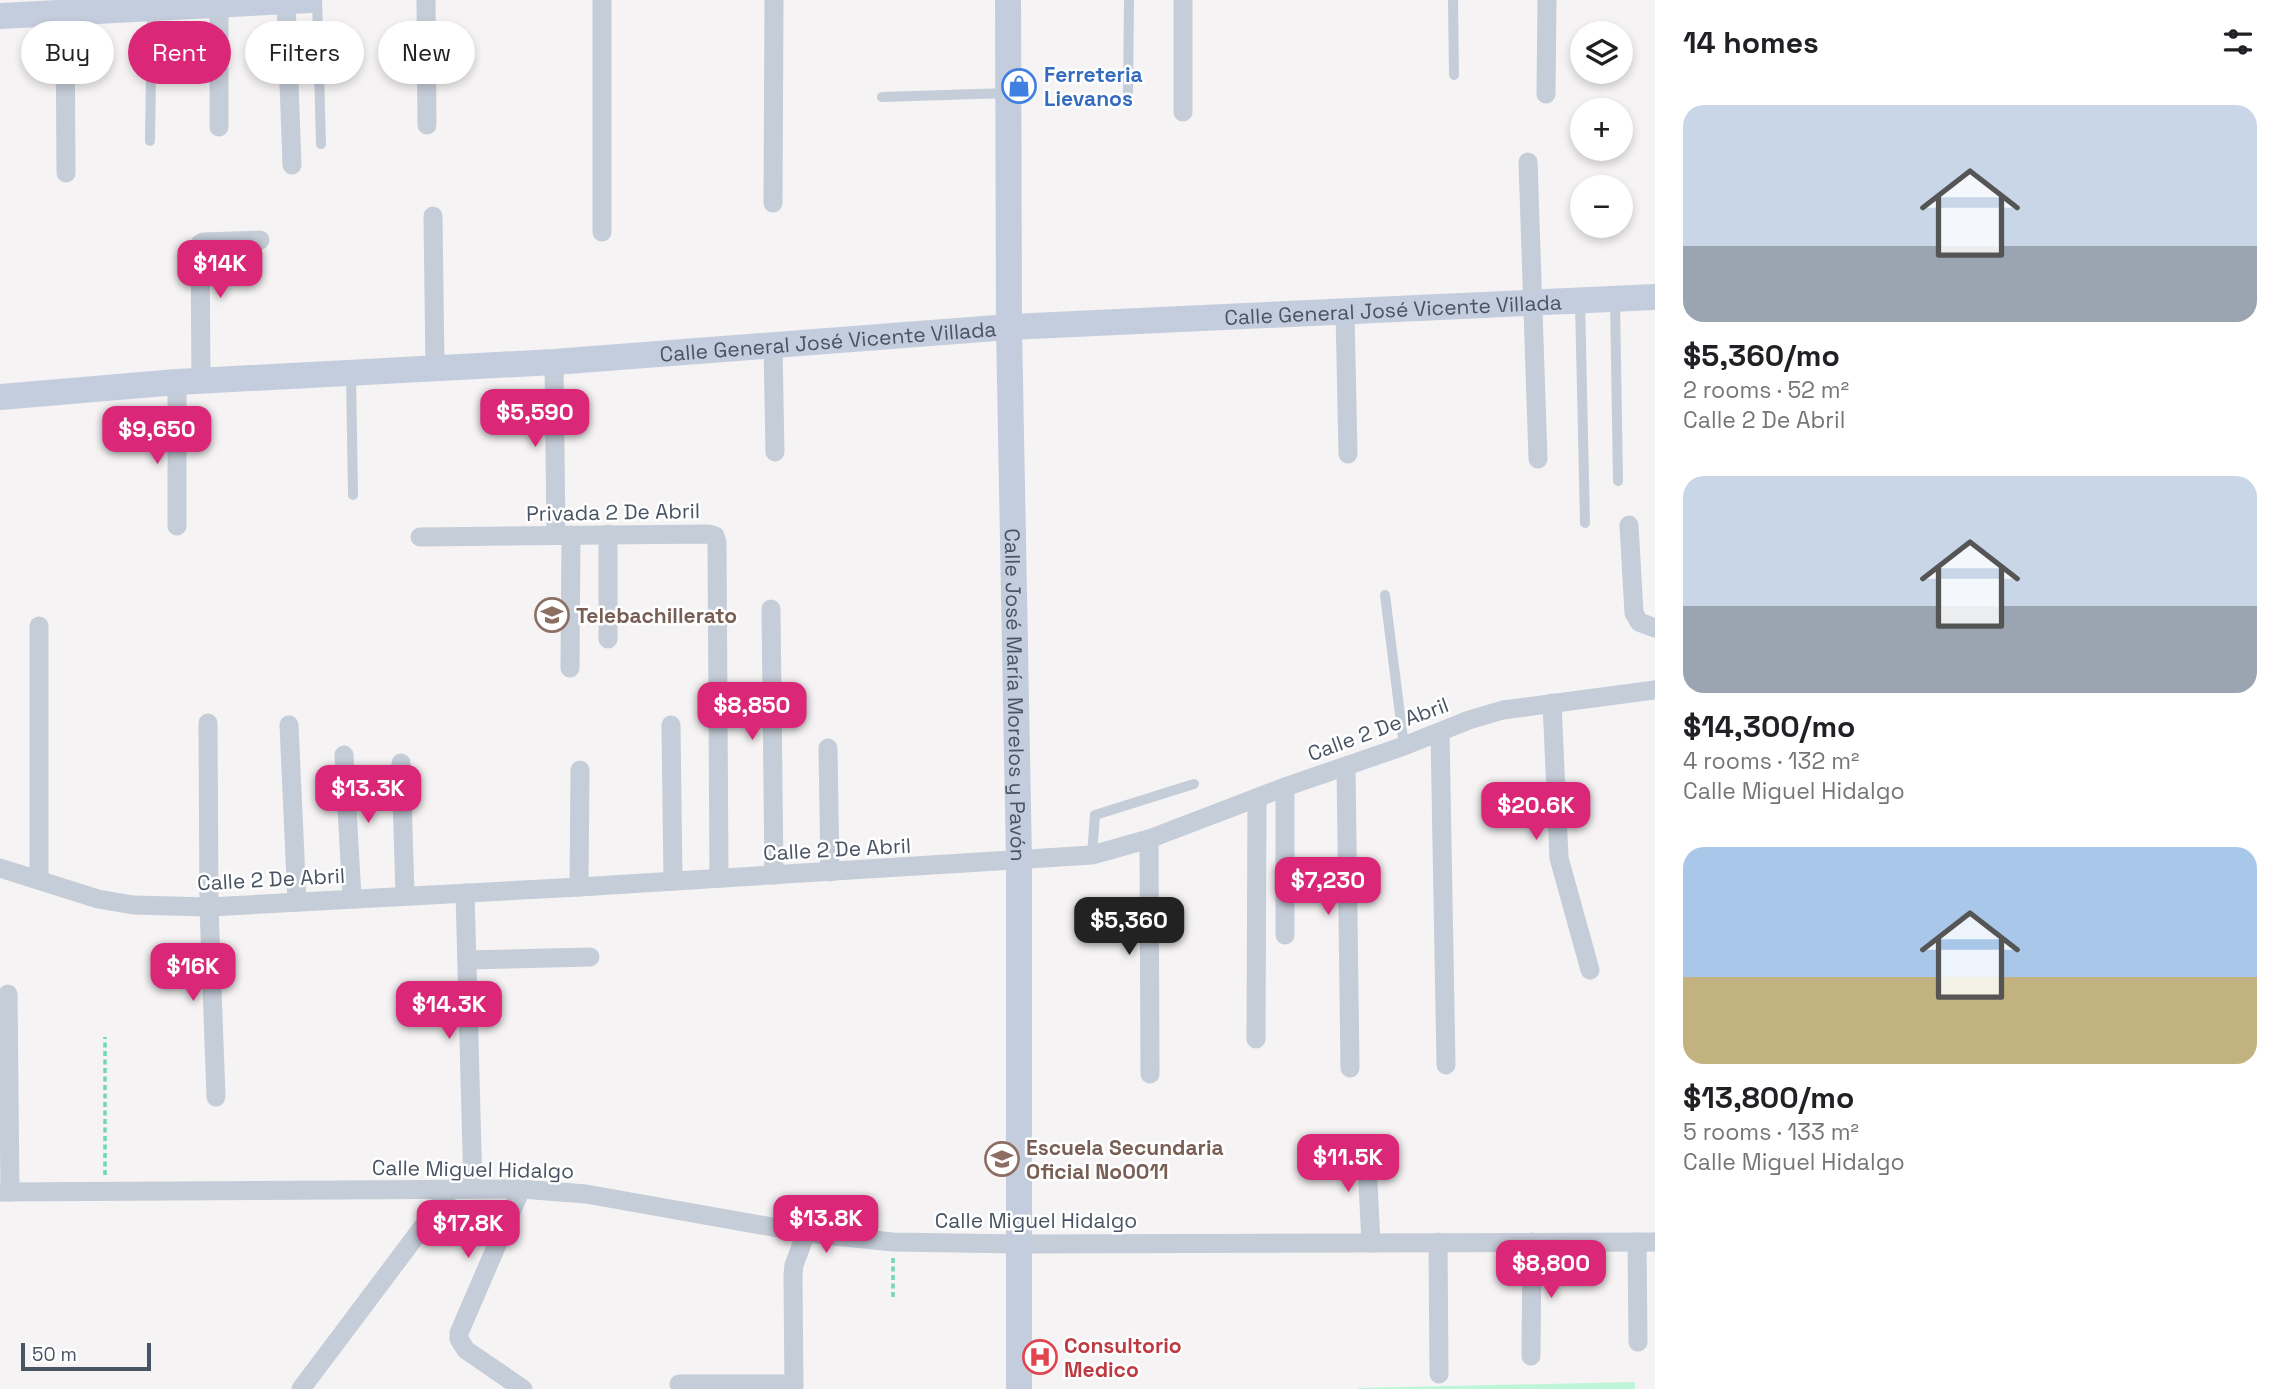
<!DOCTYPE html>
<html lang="en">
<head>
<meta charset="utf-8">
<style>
	:root { --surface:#fff; --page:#f2f2f2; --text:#202124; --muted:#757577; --accent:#db2777 }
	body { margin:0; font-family:"Space Grotesk",sans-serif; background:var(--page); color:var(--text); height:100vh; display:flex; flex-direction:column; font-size:26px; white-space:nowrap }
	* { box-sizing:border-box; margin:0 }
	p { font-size:23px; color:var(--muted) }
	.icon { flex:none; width:38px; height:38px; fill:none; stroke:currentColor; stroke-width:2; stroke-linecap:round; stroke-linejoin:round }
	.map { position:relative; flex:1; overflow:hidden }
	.sheet { display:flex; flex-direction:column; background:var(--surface); width:630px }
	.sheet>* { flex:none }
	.hud { position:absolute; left:21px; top:21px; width:665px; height:63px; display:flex; gap:14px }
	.controls { position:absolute; left:1570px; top:21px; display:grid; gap:14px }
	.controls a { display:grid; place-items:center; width:63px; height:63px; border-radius:50%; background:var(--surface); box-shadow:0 4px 10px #0003; font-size:35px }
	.scale { position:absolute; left:21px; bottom:18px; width:130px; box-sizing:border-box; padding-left:7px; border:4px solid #485363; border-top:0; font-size:19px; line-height:24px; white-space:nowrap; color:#485363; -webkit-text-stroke:5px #fff; paint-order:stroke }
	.price { position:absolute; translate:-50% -60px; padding:0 16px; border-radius:14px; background:var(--accent); color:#fff; font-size:23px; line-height:46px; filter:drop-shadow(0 2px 4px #0008) }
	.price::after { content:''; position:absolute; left:50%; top:42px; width:21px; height:16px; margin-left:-10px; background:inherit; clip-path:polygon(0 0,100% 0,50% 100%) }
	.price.on { background:#222; color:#fff }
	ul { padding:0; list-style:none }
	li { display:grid; align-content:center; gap:14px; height:371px; padding:0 28px }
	li span { display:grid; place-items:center; height:217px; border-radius:21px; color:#555 }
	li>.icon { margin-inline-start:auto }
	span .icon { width:126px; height:126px; fill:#fffc; stroke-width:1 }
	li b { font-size:30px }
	h2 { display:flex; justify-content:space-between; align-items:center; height:84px; padding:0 28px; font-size:30px }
	.pill { padding:0 24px; border-radius:32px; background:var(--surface); box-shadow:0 4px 10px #0003; font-size:24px; line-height:63px }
	.pill.on { background:var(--accent); color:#fff }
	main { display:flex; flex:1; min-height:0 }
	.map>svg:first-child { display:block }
</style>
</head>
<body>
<main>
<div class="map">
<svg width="1655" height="1389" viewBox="0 0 1655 1389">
	<rect width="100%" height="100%" fill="#f5f3f3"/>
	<path fill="#bef5d9" d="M1635 1382V1389H1358V1388Z"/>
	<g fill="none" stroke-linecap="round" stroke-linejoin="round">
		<g stroke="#71d8b0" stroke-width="3.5" stroke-dasharray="5 3.5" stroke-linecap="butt">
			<path d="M105 1175V1037"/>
			<path d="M893 1258V1300"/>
		</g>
		<g stroke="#c5cdd8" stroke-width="10">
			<path d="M317 0 321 144"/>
			<path d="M1453 0 1454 75"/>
			<path d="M1128 92 1129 0"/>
			<path d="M882 97 1008 93"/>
			<path d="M150 141 152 9"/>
			<path d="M1615 300 1618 481"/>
			<path d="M1580 302 1585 523"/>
			<path d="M351 373 353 495"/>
			<path d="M1385 595 1404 746"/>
			<path d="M1092 855 1095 815 1194 784"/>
		</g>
		<g stroke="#c5cdd8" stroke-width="19">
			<path d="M426 0 427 125"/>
			<path d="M602 0V232"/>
			<path d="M286 1 292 165"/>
			<path d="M219 4V127"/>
			<path d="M65 13 66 173"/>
			<path d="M1546 94 1547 0"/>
			<path d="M1183 112V0"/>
			<path d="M1528 162 1538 459"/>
			<path d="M773 203 774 0"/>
			<path d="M433 216 435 368"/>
			<path d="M1345 312 1348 454"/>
			<path d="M773 347 775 452"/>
			<path d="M554 362 556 535"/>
			<path d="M201 381 200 244 203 242 260 240"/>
			<path d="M177 382V526"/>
			<path d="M1629 525 1634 613 1639 622 1655 628"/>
			<path d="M608 534V639"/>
			<path d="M420 537 708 534 715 536 717 542 719 878"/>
			<path d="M771 609 774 875"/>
			<path d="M39 626V880"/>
			<path d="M570 668 571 535"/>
			<path d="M1552 703 1559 858 1590 970"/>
			<path d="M208 723 209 907 216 1097"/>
			<path d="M289 725 297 902"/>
			<path d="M671 725 673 881"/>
			<path d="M1440 732 1446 1065"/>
			<path d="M828 748 830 872"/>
			<path d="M344 755 352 898"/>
			<path d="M401 763 405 895"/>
			<path d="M1346 766 1350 1068"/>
			<path d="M1149 839 1150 1074"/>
			<path d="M0 868 98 899 133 905 209 907 579 887 1092 855 1149 839 1285 787 1404 746 1469 720 1503 710 1655 690"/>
			<path d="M579 887 580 770"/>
			<path d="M465 893 473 1188"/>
			<path d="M1285 935V787"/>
			<path d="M467 960 590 957"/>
			<path d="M8 994 10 1192"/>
			<path d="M1256 1039 1257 799"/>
			<path d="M1366 1144 1371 1243"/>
			<path d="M521 1189 459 1333V1339L466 1350 523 1389"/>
			<path d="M0 1192 521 1189 586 1194 806 1233 893 1242 1019 1244 1655 1242"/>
			<path d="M1438 1242 1439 1374"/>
			<path d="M1637 1242 1638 1342"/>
			<path d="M1531 1356 1532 1242"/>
			<path d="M679 1384H794"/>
			<path d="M301 1389 452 1188"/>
			<path d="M794 1389 793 1276 794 1265 806 1233"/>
		</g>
		<g stroke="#c4cddd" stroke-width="26">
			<path id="s1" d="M1008 0 1009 327 1019 861V1389"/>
			<path d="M0 16 309 0"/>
			<path id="s2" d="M0 397 177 382 554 362 1009 327 1655 297"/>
		</g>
	</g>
	<defs>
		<g id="shop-ring" transform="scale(1.75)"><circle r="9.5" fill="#fff" stroke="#3f7fe0" stroke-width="1.5"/><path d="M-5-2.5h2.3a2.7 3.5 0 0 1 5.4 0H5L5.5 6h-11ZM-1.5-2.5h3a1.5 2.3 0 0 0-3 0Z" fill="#3f7fe0"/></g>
		<g id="school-ring" transform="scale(1.75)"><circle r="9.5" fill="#fff" stroke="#8d6e63" stroke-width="1.5"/><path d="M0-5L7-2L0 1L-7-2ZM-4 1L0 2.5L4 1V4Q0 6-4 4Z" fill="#8d6e63"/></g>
		<g id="hospital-ring" transform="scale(1.75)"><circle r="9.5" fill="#fff" stroke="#e0444e" stroke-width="1.5"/><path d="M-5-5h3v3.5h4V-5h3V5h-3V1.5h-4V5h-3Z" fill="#e0444e"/></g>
	</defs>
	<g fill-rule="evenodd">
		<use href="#shop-ring" x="1019" y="86"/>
		<use href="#school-ring" x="552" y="615"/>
		<use href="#school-ring" x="1002" y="1159"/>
		<use href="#hospital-ring" x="1040" y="1357"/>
	</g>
	<g text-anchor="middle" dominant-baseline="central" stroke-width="5" stroke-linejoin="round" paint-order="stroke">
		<g font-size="21" font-weight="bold" fill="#366cbe" stroke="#fff" text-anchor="start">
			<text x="1044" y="74">Ferreteria<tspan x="1044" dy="24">Lievanos</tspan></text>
		</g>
		<g font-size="21" fill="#485363" stroke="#fff">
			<text stroke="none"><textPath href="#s2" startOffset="1396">Calle General José Vicente Villada</textPath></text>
			<text stroke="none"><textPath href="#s2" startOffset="830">Calle General José Vicente Villada</textPath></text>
			<text transform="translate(613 512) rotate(-1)">Privada 2 De Abril</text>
			<text stroke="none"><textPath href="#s1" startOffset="695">Calle José María Morelos y Pavón</textPath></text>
			<text transform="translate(1378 729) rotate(-20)">Calle 2 De Abril</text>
			<text transform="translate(837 849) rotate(-3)">Calle 2 De Abril</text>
			<text transform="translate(271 879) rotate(-3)">Calle 2 De Abril</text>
			<text transform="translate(473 1169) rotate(1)">Calle Miguel Hidalgo</text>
			<text x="1036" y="1220">Calle Miguel Hidalgo</text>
		</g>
		<g font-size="21" font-weight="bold" fill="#785e54" stroke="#fff" text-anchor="start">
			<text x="576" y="615">Telebachillerato</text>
			<text x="1026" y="1147">Escuela Secundaria<tspan x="1026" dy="24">Oficial No0011</tspan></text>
		</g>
		<g font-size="21" font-weight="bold" fill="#be3a42" stroke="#fff" text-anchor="start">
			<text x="1064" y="1345">Consultorio<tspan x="1064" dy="24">Medico</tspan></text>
		</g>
	</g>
</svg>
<div class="controls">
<a><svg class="icon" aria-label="layers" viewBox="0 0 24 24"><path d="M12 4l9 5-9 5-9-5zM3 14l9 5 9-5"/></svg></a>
<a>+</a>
<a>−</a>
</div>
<div class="scale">50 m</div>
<b class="price" style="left:220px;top:300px">$14K</b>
<b class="price" style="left:535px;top:449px">$5,590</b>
<b class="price" style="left:157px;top:466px">$9,650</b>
<b class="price" style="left:752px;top:742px">$8,850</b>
<b class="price" style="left:368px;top:825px">$13.3K</b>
<b class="price" style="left:1536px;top:842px">$20.6K</b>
<b class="price" style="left:1328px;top:917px">$7,230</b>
<b class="price on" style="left:1129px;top:957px">$5,360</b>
<b class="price" style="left:193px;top:1003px">$16K</b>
<b class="price" style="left:449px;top:1041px">$14.3K</b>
<b class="price" style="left:1348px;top:1194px">$11.5K</b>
<b class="price" style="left:826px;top:1255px">$13.8K</b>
<b class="price" style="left:468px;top:1260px">$17.8K</b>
<b class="price" style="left:1551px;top:1300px">$8,800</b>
<div class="hud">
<a class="pill">Buy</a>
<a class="pill on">Rent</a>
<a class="pill">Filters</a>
<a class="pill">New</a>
</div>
</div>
<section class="sheet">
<h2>14 homes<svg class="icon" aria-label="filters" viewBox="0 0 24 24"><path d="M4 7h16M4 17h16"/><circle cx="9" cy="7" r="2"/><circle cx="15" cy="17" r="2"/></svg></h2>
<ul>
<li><span style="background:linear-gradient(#c9d6e8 65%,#9aa5b1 0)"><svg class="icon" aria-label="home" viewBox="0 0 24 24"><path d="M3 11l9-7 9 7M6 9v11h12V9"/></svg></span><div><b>$5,360/mo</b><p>2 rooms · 52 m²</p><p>Calle 2 De Abril</p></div></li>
<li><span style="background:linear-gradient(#c9d6e8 60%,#9aa5b1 0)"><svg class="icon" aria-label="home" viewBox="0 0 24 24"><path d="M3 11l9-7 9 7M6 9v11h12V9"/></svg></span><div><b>$14,300/mo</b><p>4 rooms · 132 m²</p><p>Calle Miguel Hidalgo</p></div></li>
<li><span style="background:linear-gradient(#a9c7e8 60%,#c2b280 0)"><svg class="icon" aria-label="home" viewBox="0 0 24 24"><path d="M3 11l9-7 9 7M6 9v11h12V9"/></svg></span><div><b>$13,800/mo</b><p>5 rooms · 133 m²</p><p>Calle Miguel Hidalgo</p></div></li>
</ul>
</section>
</main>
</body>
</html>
